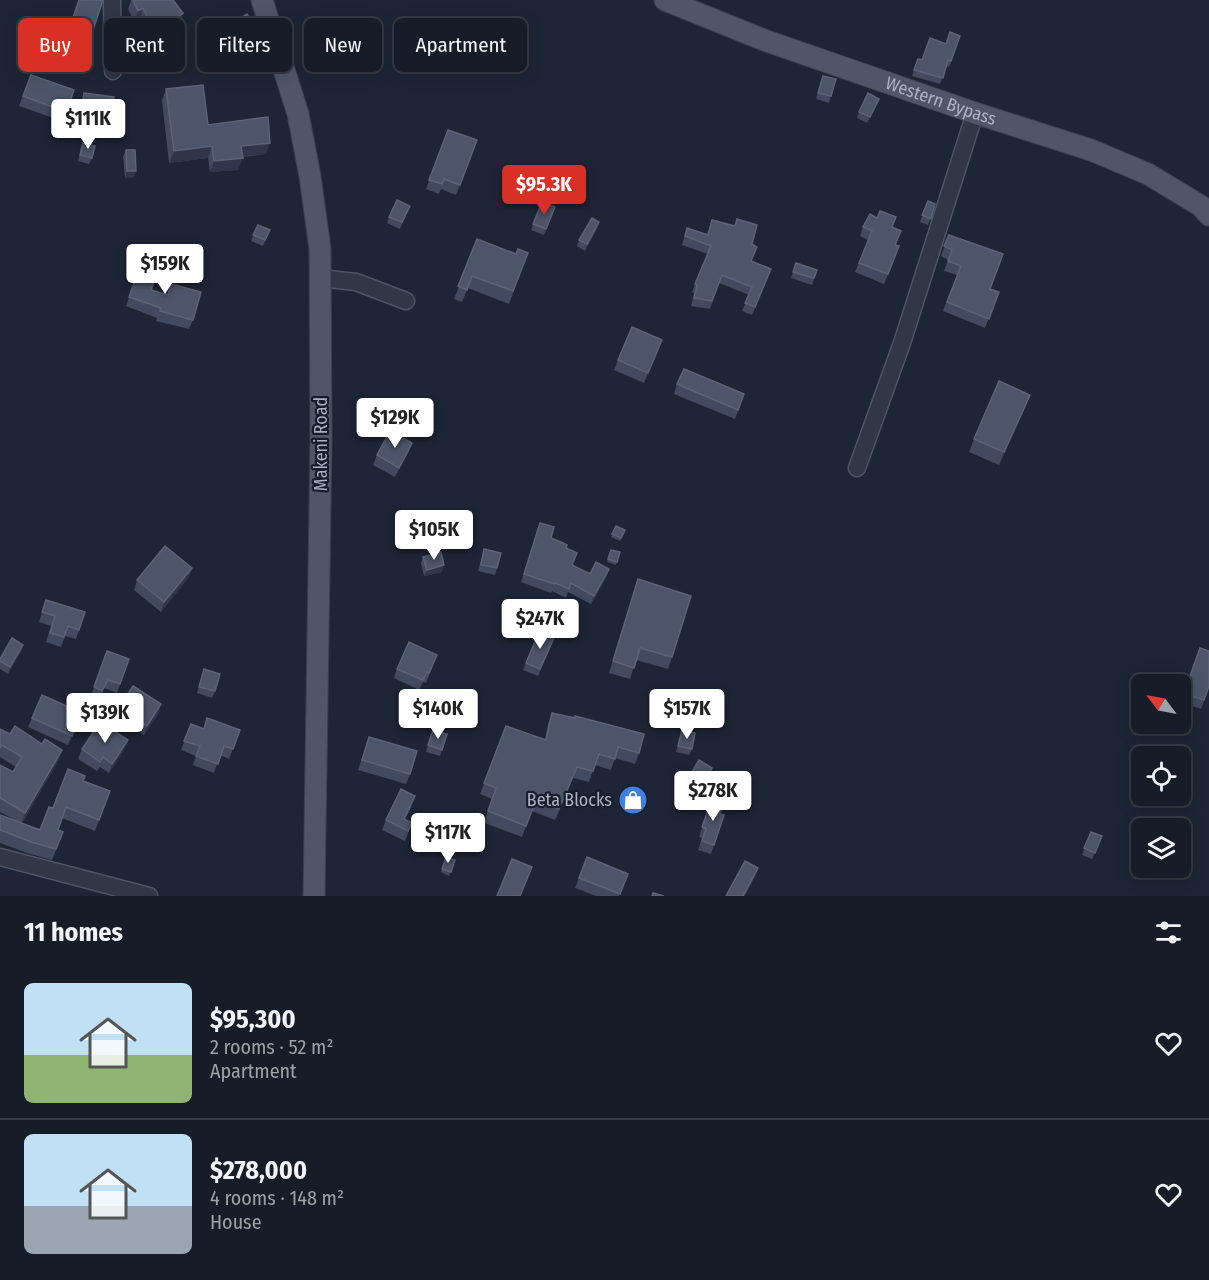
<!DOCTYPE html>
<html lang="en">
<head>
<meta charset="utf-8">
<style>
	:root { --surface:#161c28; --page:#232934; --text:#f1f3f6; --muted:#9ea1a8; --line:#353a45; --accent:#d93025 }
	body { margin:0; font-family:"Fira Sans Condensed",sans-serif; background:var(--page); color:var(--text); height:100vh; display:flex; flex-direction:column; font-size:22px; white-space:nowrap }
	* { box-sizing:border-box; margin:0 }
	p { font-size:20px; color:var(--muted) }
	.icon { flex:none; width:33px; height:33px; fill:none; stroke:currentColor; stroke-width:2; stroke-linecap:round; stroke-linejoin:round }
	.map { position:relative; height:896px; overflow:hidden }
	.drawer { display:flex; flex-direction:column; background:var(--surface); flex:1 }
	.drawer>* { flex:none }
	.top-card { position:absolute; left:18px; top:18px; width:600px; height:54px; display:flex; gap:12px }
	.needle { width:39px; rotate:302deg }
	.controls { position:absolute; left:1131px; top:674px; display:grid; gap:12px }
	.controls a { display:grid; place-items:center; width:60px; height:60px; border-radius:9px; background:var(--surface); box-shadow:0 3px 15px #0003,0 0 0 2px var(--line); font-size:30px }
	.price { position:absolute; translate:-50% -51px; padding:0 14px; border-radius:6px; background:#fff; color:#222; font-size:20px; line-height:39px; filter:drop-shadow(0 2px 3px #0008) }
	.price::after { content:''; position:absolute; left:50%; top:36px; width:18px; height:14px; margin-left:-9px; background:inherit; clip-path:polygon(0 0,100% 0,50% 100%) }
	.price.active { background:var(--accent); color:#fff }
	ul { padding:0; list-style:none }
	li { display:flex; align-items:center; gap:18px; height:150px; padding:0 24px }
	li+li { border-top:2px solid var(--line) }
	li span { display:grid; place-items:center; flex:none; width:168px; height:120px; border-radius:9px; color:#555 }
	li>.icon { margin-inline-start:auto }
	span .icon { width:72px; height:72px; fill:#fffc; stroke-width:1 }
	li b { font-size:26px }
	h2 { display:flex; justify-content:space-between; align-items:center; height:72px; padding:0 24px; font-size:26px }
	.chip { padding:0 21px; border-radius:9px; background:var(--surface); box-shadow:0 3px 15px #0003,0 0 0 2px var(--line); font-size:21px; line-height:54px }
	.chip.active { background:var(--accent); color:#fff }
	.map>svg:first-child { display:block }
</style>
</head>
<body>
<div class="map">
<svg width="1209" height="896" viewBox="0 0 1209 896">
	<rect width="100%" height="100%" fill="#1e2536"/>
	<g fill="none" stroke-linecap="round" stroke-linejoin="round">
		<g stroke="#4f5465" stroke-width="19">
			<g id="minor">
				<path d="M112 0 113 71"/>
				<path d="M320 278 356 282 406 301"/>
				<path d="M857 468 902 343 975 113"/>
				<path d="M0 857 149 896"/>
			</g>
		</g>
		<g stroke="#3b4050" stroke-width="23">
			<g id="major">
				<path d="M262 0 298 114 310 176 320 249 321 440 314 896"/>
				<path id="s1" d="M665 0 764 40 975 113 1091 150 1148 174 1201 206 1209 215"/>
			</g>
		</g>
		<use href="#minor" stroke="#313747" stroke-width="16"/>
		<use href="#major" stroke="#4f5667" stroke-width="21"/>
	</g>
	<g fill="#424a5f">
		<path d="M103 0 80 69 44 57 32 75 23 69 26 60 45 32 64 44Z"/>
		<path d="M131 0H173L183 13 179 24 165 35 150 42 139 20 134 22 128 9Z"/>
		<path d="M960 36 949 67 946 66 940 84 912 76 918 59 922 60Z"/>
		<path d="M206 38 253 40 241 47 243 50 239 59 218 72 203 48Z"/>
		<path d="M31 75 74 90 62 121 19 106Z"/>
		<path d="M823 76 831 96 829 103 816 99Z"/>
		<path d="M166 89 208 125 266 154 242 157 238 170 210 172 208 158 169 163 162 101Z"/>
		<path d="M84 93 110 123 106 133 91 130 92 125 78 123 81 103Z"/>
		<path d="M879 99 867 123 857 118 859 112Z"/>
		<path d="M448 130 477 140 456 195 441 189 439 194 426 189Z"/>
		<path d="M83 143 92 158 89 164 78 161Z"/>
		<path d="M126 150 136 171 134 177 125 178 123 157Z"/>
		<path d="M928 201 935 204 928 225 920 222Z"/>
		<path d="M542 202 555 207 544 235 531 230Z"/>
		<path d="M410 206 400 229 387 223 389 217Z"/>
		<path d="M737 219 752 244 751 261 771 269 752 315 742 311 749 295 719 283 710 309 691 306 694 293 692 292 708 254 682 245 687 228 707 235 712 220 735 226Z"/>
		<path d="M599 222 597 229 585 251 577 246 579 240Z"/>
		<path d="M258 225 270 230 263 246 251 241Z"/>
		<path d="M863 227H892L896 245V256L884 284 855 272 868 240 860 236Z"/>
		<path d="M949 235 990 289 999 292 985 328 943 311 957 275 944 271 948 260 941 256Z"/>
		<path d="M477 239 516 254 528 253 509 304 468 288 462 302 454 299Z"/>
		<path d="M796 263 817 270 812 285 791 278Z"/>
		<path d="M141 264 151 290 167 294 171 284 193 320 189 329 156 321 157 318 126 306Z"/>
		<path d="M658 349 644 383 614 370 618 360Z"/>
		<path d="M677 384 744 394 735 419 674 394Z"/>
		<path d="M1025 408 999 465 969 452 974 439Z"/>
		<path d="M412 443 408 453 395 477 373 465 377 455Z"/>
		<path d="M616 526 624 534 620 541 611 537Z"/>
		<path d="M537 531 566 548 572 566 590 574 609 569 606 578 591 604 568 592 566 598 552 591 551 593 521 582Z"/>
		<path d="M484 549 497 568 495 575 478 571Z"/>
		<path d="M611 550 620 552 616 565 607 562Z"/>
		<path d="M423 557 442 572 424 576 421 563Z"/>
		<path d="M192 568 188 578 161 612 134 590 137 580Z"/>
		<path d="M638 579 672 657 668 669 636 660 630 679 609 673Z"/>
		<path d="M46 600 79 630 76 639 65 636 61 647 46 642 51 626 39 622Z"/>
		<path d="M23 645 21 651 8 674 0 669V659Z"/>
		<path d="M551 645 538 676 523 670 526 663Z"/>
		<path d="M1200 648 1209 686 1201 709 1181 702Z"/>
		<path d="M107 651 129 659 117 693 104 688 99 700 91 696Z"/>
		<path d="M437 655 426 683 423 682 419 690 394 678 397 669Z"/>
		<path d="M204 669 215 691 212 698 197 693Z"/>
		<path d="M161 704 158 714 144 735 116 717 119 707Z"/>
		<path d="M82 713 68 745 28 727 32 718Z"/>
		<path d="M552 713 639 753 635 764 615 758 611 770 595 765 589 782 573 778 555 820 532 811 522 837 484 823 492 799 480 794 506 726 545 740 548 724Z"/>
		<path d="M191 724 204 729 240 730 229 759 220 755 214 773 193 765 196 756 181 750Z"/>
		<path d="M0 729 10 734 62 750 58 761 22 823 40 830 53 808 83 781 110 791 95 831 62 818 58 830 63 832 52 860 27 853 0 843V815L15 820 0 812V765L13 772 16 767 0 757Z"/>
		<path d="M433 730 447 734 440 756 426 752Z"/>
		<path d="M682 730 692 749 689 755 676 752Z"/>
		<path d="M369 737 410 774 406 784 358 770Z"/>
		<path d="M82 749 124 750 109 773 100 767 97 771 78 759Z"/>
		<path d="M708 777 689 809 676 801 680 792Z"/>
		<path d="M712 799 720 814 724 815 711 854 698 850 702 838 699 837Z"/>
		<path d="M412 806 405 819 412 823 405 841 382 830 386 820Z"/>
		<path d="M1091 832 1102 836 1092 859 1082 855Z"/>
		<path d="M446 857 455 860 449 876 441 872Z"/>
		<path d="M587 857 628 874 619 896H596L575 888Z"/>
	</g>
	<g fill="#2f364a">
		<path d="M143 8 139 20 134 22 138 11Z"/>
		<path d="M183 13 179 24 165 35 150 42 154 31Z"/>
		<path d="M257 31 253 40 234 52 238 42Z"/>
		<path d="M47 48 44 57 32 75 35 66Z"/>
		<path d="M243 50 239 59 218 72 221 63Z"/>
		<path d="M270 143 266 154 237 157 241 146Z"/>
		<path d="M212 146 208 158 169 163 174 151Z"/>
		<path d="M243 158 238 170 210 172 214 161Z"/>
		<path d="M127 171H136L134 177 125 178Z"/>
		<path d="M599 222 597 229 585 251 587 244Z"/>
		<path d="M1030 395 1025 408 999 465 1004 452Z"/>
		<path d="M412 443 408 453 395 477 399 468Z"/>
		<path d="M444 565 442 572 424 576 427 570Z"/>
		<path d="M192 568 188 578 161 612 164 602Z"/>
		<path d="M609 569 606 578 591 604 594 596Z"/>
		<path d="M23 645 21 651 8 674 10 667Z"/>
		<path d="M161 704 158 714 144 735 147 726Z"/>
		<path d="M128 740 124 750 109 773 112 764Z"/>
		<path d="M62 750 58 761 21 824 25 813Z"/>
		<path d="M712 768 708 777 689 809 693 799Z"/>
		<path d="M758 868 755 877 745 896H743Z"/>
	</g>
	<g fill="#4d556a" stroke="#5c6378" stroke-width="1.5">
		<path d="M79 0H103L83 60 47 48 35 66 26 60 45 32 64 44Z"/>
		<path d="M133 0H173L183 13 169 24 154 31 143 8 138 11Z"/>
		<path d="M247 14 257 31 238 42 243 50 221 63 206 38Z"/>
		<path d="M950 32 960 36 951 61 948 60 943 78 914 70 918 59 922 60 930 38 946 44Z"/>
		<path d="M31 75 74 90 66 112 23 96Z"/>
		<path d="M823 76 836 79 831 96 818 93Z"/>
		<path d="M203 85 208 125 268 117 270 143 241 146 243 158 214 161 212 146 174 151 166 89Z"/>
		<path d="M84 93 114 97 110 123 95 121 96 115 81 113Z"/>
		<path d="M868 93 879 99 870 117 859 112Z"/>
		<path d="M448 130 477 140 460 185 444 179 442 184 429 180Z"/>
		<path d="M83 143 95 146 92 158 80 155Z"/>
		<path d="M126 150H135L136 171H127Z"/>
		<path d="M397 200 410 206 402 222 389 217Z"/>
		<path d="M928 201 935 204 931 219 922 215Z"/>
		<path d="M542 202 555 207 546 229 533 224Z"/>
		<path d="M880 211 896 217 892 227 901 231 895 245 899 246 888 274 859 263 872 231 863 227 870 214 877 218Z"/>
		<path d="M592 218 599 222 587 244 579 240Z"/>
		<path d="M737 219 757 225 752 244 757 247 751 261 771 269 755 307 745 303 752 287 722 275 712 301 694 298 697 285 695 284 711 246 685 236 687 228 708 235 712 220 735 226Z"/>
		<path d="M258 225 270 230 265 240 253 235Z"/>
		<path d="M949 235 1003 254 990 289 999 292 989 319 947 302 961 266 948 261 952 250 944 246Z"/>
		<path d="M477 239 516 254 518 249 528 253 513 291 472 276 467 290 458 286Z"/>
		<path d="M796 263 817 270 814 278 793 272Z"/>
		<path d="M141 264 158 270 151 290 168 295 171 284 201 292 193 320 160 311 161 308 129 297Z"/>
		<path d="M632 327 662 340 648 373 618 360Z"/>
		<path d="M684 369 744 394 738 410 677 384Z"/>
		<path d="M999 381 1030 395 1004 452 974 439Z"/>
		<path d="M390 431 412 443 399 468 377 455Z"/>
		<path d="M540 523 554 527 551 538 561 542 567 545 566 548 577 553 572 565 590 574 596 562 609 569 594 596 571 583 569 589 555 583 554 584 524 574Z"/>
		<path d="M616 526 625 530 621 538 612 534Z"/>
		<path d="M165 546 192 568 164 602 137 580Z"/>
		<path d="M484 549 501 553 497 568 481 565Z"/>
		<path d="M611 550 620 552 617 562 608 559Z"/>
		<path d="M441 552 444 565 427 570 423 557Z"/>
		<path d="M638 579 691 596 672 657 640 648 634 668 613 661Z"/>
		<path d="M46 600 85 612 79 630 68 626 64 637 50 633 55 616 42 612Z"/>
		<path d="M539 632 554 638 540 669 526 663Z"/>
		<path d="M12 638 23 645 10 667 0 661V659Z"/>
		<path d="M409 642 437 655 429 673 427 672 423 680 397 669Z"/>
		<path d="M1200 648 1209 651V686L1204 700 1184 693Z"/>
		<path d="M107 651 129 659 120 684 108 680 102 691 94 687Z"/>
		<path d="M204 669 220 674 215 691 199 687Z"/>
		<path d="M133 686 161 704 147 726 119 707Z"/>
		<path d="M42 695 82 713 72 736 32 718Z"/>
		<path d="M552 713 575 718V716L644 734 639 753 618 747 615 759 599 754 593 771 577 767 559 809 536 800 526 826 488 811 496 788 484 783 506 726 546 740Z"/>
		<path d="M207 718 240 730 233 749 224 746 218 764 196 756 200 746 184 741 191 724 204 729Z"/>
		<path d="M100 722 128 740 112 764 103 757 100 762 82 749Z"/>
		<path d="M15 726 42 744 45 739 62 750 25 813 0 798V765L13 772 22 757 2 745 0 748V729L10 734Z"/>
		<path d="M433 730 447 734 442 750 428 745Z"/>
		<path d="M682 730 695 733 692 749 678 746Z"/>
		<path d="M369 737 417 751 410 774 362 760Z"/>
		<path d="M699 760 712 768 693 799 680 792Z"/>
		<path d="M68 769 85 776 83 781 110 791 99 820 66 807 58 830 63 832 56 849 31 842 0 830V815L40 830 49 807 53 808Z"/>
		<path d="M401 789 415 796 404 819 412 823 408 831 386 820Z"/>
		<path d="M712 799 724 803 720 814 724 815 714 845 702 841 706 829 702 827Z"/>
		<path d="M1091 832 1102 836 1095 853 1084 848Z"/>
		<path d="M446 857 455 860 451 872 442 869Z"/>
		<path d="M587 857 628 874 620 894 579 878Z"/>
		<path d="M512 859 532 867 520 896H497Z"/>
		<path d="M745 861 758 868 743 896H726Z"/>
		<path d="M653 893 664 896H652Z"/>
	</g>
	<defs>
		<g id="shop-disc" transform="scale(1.5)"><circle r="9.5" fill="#3f7fe0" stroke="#171d2b"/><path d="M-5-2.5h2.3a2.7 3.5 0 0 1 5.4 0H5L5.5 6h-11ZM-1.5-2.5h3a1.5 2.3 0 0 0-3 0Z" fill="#fff"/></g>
	</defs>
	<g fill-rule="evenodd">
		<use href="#shop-disc" x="633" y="800"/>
	</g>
	<g text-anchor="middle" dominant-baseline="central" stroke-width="4.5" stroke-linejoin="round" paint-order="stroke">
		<g font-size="18" fill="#abb1c4" stroke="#171d2b">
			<text stroke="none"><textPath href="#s1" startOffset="294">Western Bypass</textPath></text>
			<text transform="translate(321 444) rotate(-90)">Makeni Road</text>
		</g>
		<g font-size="18" fill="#abb1c4" stroke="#171d2b" text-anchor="end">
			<text x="612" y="800">Beta Blocks</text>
		</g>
	</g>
</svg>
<div class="controls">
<a><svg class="needle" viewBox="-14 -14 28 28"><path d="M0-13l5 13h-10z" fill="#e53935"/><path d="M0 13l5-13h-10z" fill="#9ea1a8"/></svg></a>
<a><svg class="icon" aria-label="locate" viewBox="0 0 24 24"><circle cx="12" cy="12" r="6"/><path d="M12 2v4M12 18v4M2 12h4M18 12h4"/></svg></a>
<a><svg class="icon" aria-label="layers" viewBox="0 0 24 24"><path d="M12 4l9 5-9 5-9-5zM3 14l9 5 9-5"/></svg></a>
</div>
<b class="price" style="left:88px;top:150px">$111K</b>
<b class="price active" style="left:544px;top:216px">$95.3K</b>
<b class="price" style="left:165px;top:295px">$159K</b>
<b class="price" style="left:395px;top:449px">$129K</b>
<b class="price" style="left:434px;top:561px">$105K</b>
<b class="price" style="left:540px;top:650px">$247K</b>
<b class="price" style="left:438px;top:740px">$140K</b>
<b class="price" style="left:687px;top:740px">$157K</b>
<b class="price" style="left:105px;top:744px">$139K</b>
<b class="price" style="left:713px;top:822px">$278K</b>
<b class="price" style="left:448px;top:864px">$117K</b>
<div class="top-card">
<a class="chip active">Buy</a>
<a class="chip">Rent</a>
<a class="chip">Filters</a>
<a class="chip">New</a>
<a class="chip">Apartment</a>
</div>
</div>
<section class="drawer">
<h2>11 homes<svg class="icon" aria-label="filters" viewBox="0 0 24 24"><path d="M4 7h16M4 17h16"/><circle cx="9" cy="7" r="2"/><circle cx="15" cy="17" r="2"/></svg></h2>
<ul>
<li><span style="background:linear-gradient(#bfe0f5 60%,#8fb573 0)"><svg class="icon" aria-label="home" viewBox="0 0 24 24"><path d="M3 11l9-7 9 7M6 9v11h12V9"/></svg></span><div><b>$95,300</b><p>2 rooms · 52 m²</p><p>Apartment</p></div><svg class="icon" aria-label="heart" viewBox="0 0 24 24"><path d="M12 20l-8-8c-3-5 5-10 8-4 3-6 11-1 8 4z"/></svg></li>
<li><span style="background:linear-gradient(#bfe0f5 60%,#9aa5b1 0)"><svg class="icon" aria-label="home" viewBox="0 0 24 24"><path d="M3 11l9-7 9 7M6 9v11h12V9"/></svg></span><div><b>$278,000</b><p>4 rooms · 148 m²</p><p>House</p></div><svg class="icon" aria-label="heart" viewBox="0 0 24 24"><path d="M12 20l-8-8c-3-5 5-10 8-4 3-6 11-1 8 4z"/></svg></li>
</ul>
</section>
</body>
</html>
